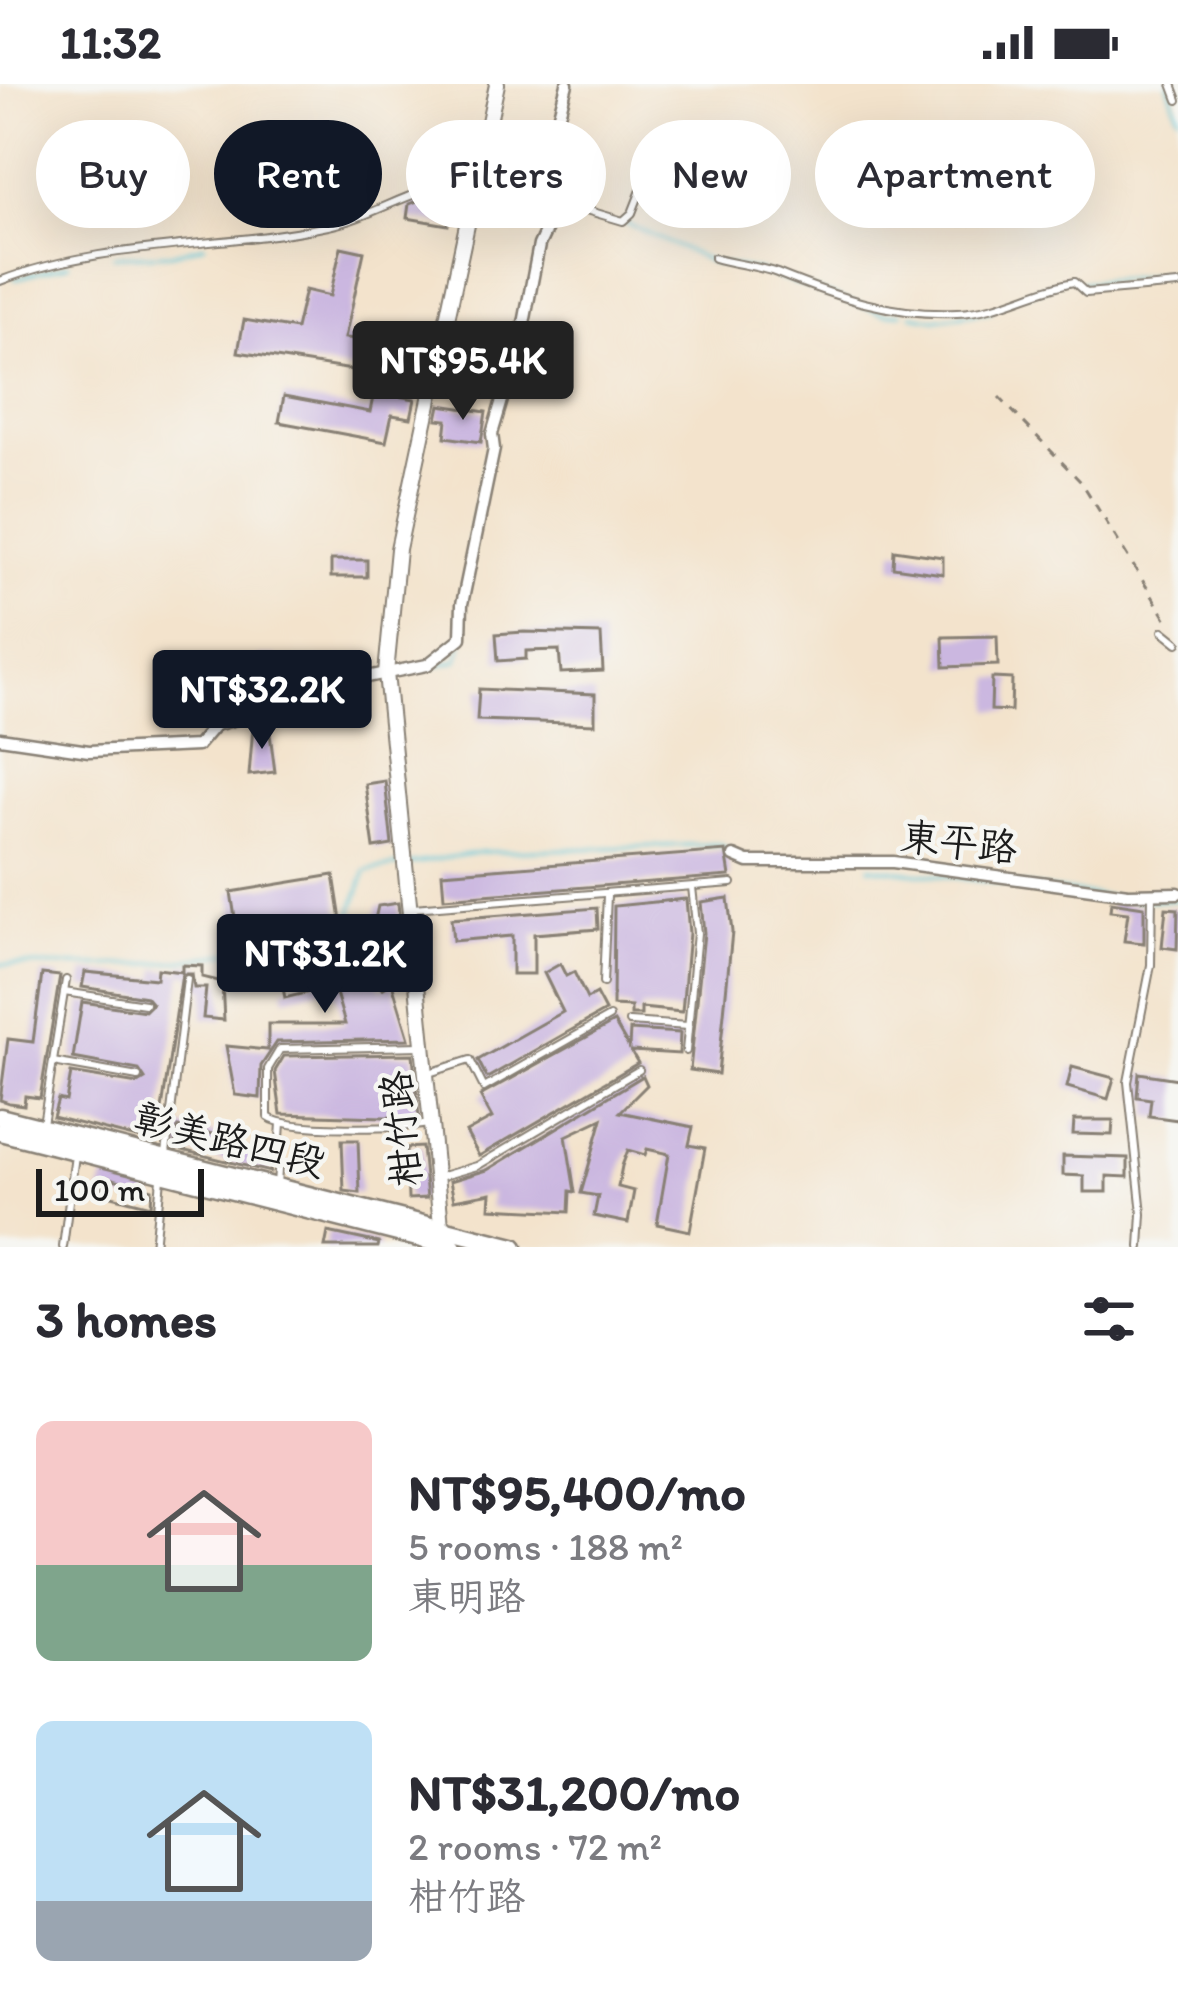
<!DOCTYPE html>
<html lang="en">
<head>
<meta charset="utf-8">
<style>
	:root { --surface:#fff; --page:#f2f2f3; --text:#2b2b33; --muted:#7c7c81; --accent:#111827 }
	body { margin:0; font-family:Itim,"LXGW WenKai TC",sans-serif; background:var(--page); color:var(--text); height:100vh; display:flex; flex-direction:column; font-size:45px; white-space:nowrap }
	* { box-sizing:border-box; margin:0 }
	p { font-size:39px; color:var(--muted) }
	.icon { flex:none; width:66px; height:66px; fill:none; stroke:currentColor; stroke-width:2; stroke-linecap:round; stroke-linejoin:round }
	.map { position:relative; height:1163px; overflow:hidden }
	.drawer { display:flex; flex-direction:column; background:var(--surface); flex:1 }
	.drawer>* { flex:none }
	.top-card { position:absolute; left:36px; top:36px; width:1107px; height:108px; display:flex; gap:24px }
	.scale { position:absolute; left:36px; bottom:30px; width:168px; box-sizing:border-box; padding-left:12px; border:6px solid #1c1c1c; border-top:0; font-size:33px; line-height:42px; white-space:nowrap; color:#1c1c1c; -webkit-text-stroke:9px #f6f6f2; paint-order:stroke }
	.price { position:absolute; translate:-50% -102px; padding:0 27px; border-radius:12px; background:var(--accent); color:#fff; font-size:39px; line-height:78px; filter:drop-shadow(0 3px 6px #0008) }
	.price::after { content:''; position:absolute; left:50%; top:72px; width:36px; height:27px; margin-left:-18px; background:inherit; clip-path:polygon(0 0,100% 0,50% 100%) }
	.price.selected { background:#222; color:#fff }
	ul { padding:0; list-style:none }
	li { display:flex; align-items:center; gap:36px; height:300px; padding:0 36px }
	li span { display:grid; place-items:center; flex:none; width:336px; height:240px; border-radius:18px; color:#555 }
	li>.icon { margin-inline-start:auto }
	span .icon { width:144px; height:144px; fill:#fffc; stroke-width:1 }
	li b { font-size:51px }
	h2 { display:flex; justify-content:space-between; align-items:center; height:144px; padding:0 36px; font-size:51px }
	.tag { padding:0 42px; border-radius:54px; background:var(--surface); box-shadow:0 12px 48px #0002; font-size:42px; line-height:108px }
	.tag.selected { background:var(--accent); color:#fff }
	.status { display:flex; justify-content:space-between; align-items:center; height:84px; padding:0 60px; background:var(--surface); direction:ltr }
	.status svg { height:33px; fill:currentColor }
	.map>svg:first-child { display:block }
</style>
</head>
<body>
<div class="status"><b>11:32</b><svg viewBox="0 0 49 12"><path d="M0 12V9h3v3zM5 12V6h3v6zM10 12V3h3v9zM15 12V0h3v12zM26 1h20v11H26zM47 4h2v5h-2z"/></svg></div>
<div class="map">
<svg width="1178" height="1163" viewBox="0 0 1178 1163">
	<rect width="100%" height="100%" fill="#f6f6f2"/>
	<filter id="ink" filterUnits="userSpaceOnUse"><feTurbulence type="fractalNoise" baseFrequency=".00833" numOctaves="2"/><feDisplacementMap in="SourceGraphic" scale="24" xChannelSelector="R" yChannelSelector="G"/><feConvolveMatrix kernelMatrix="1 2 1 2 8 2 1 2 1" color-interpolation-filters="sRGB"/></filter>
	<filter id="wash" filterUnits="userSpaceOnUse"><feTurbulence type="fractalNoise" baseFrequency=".004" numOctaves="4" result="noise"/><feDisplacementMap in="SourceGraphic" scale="48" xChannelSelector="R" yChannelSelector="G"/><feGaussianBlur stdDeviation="2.7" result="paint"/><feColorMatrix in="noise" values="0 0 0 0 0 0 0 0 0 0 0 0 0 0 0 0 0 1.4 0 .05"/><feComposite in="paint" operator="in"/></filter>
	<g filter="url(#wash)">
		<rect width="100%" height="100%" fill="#f3e3cc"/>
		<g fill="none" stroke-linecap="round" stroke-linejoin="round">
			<g stroke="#5cc6d7" stroke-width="3">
				<path d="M1168 0 1178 31"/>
				<path d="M513 124 551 123"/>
				<path d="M623 138 713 179 758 187 886 230 902 229"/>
				<path d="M113 172 171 170 205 161"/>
				<path d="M15 195 69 180"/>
				<path d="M1078 199 1178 189"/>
				<path d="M1026 209 1051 201"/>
				<path d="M912 231 935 235 991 227"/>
				<path d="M511 268 520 231"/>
				<path d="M470 456 489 359"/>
				<path d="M433 582 457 577 463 560"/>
				<path d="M410 780 481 768 721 760 731 770"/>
				<path d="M870 783 1135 816H1178"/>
				<path d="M0 880C72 883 144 885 216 871 262 863 286 852 336 852L349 837 366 787 401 781"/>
			</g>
		</g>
		<g id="blocks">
			<g fill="#cbb7e0">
				<path d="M428 113 452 117 448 141 407 134 409 120Z"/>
				<path d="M341 163 364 168 345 254 430 261 422 297 238 268 244 236 296 245 305 206 330 212Z"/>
				<path d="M374 308 415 315 411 334 392 331 386 358 279 338 284 312 370 328Z"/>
				<path d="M440 321 486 328 481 358 445 353 447 336 437 335Z"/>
				<path d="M894 466 943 473V490L893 483Z"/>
				<rect x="331" y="476" width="36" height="17"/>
				<path d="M524 548 601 550 603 587 561 589 559 566 526 567V575L498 577 496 550Z"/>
				<path d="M997 552 998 581 944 583 943 553Z"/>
				<rect x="258" y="573" width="18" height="38"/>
				<path d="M992 594 1012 595 1011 627 991 626Z"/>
				<path d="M479 605 595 610V640L477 636Z"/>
				<path d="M269 642 275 688 249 691 253 643Z"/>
				<path d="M385 697 392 761 374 764 365 700Z"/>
				<path d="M726 767 730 792 444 814 442 789Z"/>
				<path d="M334 791 341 836 238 853 231 808Z"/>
				<path d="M728 814 732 848 718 990 690 986 704 849 701 818Z"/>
				<path d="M686 815 689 849 682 928 641 924V931H631V923L613 922 614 822Z"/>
				<path d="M1111 818 1144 823V859L1124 857 1128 829 1110 827Z"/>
				<path d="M398 819 405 890 394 892 381 862 376 863 373 844 378 822Z"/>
				<path d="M597 824 598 845 534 850V890H512V852L453 857 451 835Z"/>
				<path d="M1166 824 1178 825 1177 865 1162 863Z"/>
				<path d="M292 862 318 868V874L345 875V886L365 879 382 905 392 899 409 955 277 958 261 982 260 1014 235 1011 226 962 268 966V940H345L336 909 326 911 325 904 285 914 283 904 333 892 285 880Z"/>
				<path d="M273 864 274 890 239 899 232 875Z"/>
				<path d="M560 880 566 892 574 888 587 915 596 910 605 927 487 994 478 976 563 928 544 889Z"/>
				<path d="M182 881 202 882V893L222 898 224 936 203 934 206 904H194L192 890H182L157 1059 53 1033 58 1015 66 1017 71 989 137 1000 145 995 139 986 73 974 82 918 145 927 152 920 146 913 82 903 85 888 156 895 157 885 182 888Z"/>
				<path d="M42 890 60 892 40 1014 25 1012 24 1021 9 1019 0 1016 8 955 33 958Z"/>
				<path d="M614 938 629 964 630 946 680 949 679 970 631 967 638 979 479 1072 466 1048 492 1034 480 1012Z"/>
				<path d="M413 970 419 1034 281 1030 275 987 284 972Z"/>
				<path d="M1072 983 1114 994 1108 1015 1067 1003Z"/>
				<path d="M1139 989 1178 995V1036L1149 1032 1151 1015 1137 1013Z"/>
				<path d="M643 992 647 1001 620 1028 693 1043 689 1061 705 1064 690 1147 657 1140 669 1070 647 1065 645 1071 628 1066 622 1082 618 1103 634 1107 628 1139 594 1132 598 1112 581 1109 602 1035 566 1052 575 1108 570 1107 569 1128 490 1124 491 1109 454 1116 450 1097 487 1086Z"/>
				<path d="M1074 1036H1113L1112 1051 1073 1050Z"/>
				<path d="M178 1043 218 1051 216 1060 272 1069 270 1088 174 1064Z"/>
				<path d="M342 1056H358L360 1109 344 1107Z"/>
				<path d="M422 1063 427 1114 408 1115 406 1064Z"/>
				<path d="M1063 1072 1128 1074V1093L1107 1092V1108H1084V1092L1063 1091Z"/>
				<path d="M105 1093 152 1105 151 1122 100 1109Z"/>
				<path d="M328 1148 379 1159 378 1163H325Z"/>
			</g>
		</g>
	</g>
	<g filter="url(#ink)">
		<use href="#blocks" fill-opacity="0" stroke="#888074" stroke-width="3"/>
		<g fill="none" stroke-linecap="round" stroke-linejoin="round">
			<g stroke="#888074" stroke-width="10">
				<g id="service">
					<path d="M1172 0 1178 16"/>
					<path d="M714 174C734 180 758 182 777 189 836 213 892 232 957 229 999 228 1034 205 1074 198L1086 209 1178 201"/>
					<path d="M0 197C106 156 218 165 328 142 374 133 411 104 459 99L505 123 559 118 623 137 632 129 654 73 682 77 694 52"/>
					<path d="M1163 547 1178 559"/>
					<path d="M413 824 732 799"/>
					<path d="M603 899 607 811"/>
					<path d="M64 908 145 920"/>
					<path d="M629 938 688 942"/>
					<path d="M422 962 280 965 268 985V1033C288 1048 400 1044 431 1040"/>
					<path d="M686 967 697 849 692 803"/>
					<path d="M53 978 138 993"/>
					<path d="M429 989 470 976 484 1004 609 933"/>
					<path d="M43 1040 66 896"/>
					<path d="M166 1070 187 895"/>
					<path d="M439 1093 477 1082 639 986"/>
					<path d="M277 1101 281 1039"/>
					<path d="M63 1163 75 1071"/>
					<path d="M154 1163 161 1095"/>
					<path d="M1140 1163 1142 1130 1128 998 1151 881 1152 810"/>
				</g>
			</g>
			<g stroke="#888074" stroke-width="15">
				<g id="minor">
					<path d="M0 654 89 667 197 662 215 641 342 606 362 594 427 581 461 554 462 520 494 365 492 350 523 245 539 161 559 118 569 59 558 34 567 0"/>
					<path d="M734 772 748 778H893L1128 810 1178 809"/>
				</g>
			</g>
			<g stroke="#888074" stroke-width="18">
				<path id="tertiary" d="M442 1151 386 589 398 465 497 0"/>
			</g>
			<g stroke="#888074" stroke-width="21">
				<g id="secondary">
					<path d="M0 1033 514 1163"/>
					<path d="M0 1048 453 1163"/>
				</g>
			</g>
			<path stroke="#888074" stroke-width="3" stroke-dasharray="9 9" stroke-linecap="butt" d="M999 313 1082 399 1169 539"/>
			<use href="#service" stroke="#fff" stroke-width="6"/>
			<use href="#minor" stroke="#fff" stroke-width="10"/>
			<use href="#tertiary" stroke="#fff" stroke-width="14"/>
			<use href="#secondary" stroke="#fff" stroke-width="16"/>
		</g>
	</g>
	<g text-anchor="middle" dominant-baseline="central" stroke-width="9" stroke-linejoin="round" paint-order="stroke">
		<g font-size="39" fill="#1c1c1c" stroke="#f6f6f2">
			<text transform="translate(959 758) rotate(6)">東平路</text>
			<text transform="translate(401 1045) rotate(-96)">柑竹路</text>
			<text transform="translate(230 1056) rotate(14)">彰美路四段</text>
		</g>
	</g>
</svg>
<div class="scale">100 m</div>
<b class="price selected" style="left:463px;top:339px">NT$95.4K</b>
<b class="price" style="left:262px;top:668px">NT$32.2K</b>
<b class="price" style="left:325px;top:932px">NT$31.2K</b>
<div class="top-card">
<a class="tag">Buy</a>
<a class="tag selected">Rent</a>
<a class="tag">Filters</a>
<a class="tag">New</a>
<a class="tag">Apartment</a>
</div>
</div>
<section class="drawer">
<h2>3 homes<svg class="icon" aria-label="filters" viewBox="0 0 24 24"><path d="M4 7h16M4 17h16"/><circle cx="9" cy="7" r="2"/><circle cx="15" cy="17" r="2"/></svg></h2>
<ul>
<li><span style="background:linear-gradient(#f6c9c9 60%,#7fa58c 0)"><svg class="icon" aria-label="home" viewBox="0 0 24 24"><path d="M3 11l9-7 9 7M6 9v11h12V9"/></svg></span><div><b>NT$95,400/mo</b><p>5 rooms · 188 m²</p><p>東明路</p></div></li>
<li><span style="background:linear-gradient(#bfe0f5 75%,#9aa5b1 0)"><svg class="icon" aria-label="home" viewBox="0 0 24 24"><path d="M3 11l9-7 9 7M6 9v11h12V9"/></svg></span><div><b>NT$31,200/mo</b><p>2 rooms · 72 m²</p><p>柑竹路</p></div></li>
</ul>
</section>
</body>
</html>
